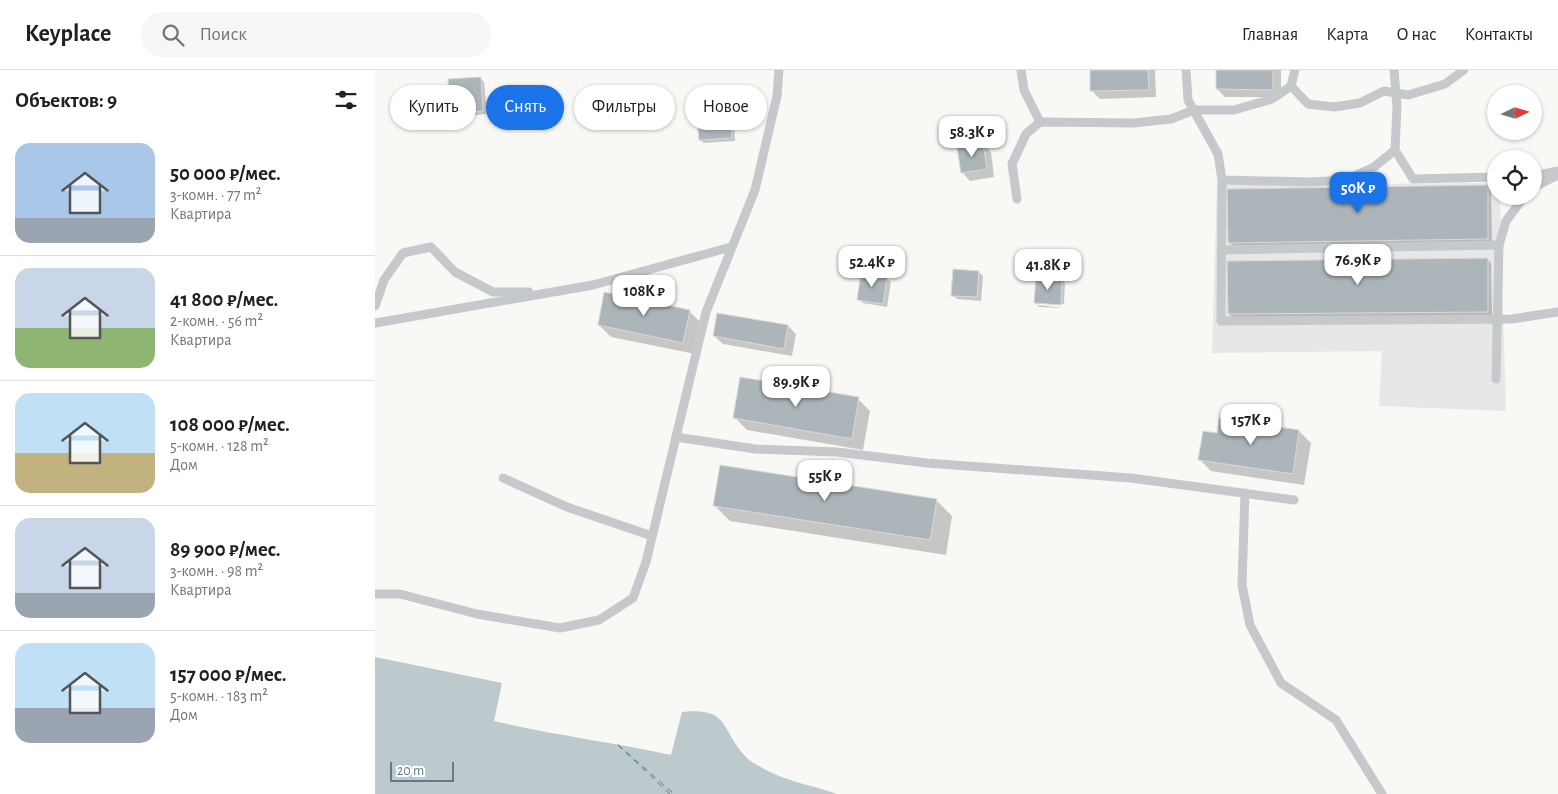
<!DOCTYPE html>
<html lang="ru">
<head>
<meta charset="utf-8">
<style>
	:root { --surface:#fff; --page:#f6f6f6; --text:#202124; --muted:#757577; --line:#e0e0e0; --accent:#1a73e8 }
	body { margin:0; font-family:"Alegreya Sans",sans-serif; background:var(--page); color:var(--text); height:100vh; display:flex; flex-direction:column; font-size:19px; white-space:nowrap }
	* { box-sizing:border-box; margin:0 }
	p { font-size:16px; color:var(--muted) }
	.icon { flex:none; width:28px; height:28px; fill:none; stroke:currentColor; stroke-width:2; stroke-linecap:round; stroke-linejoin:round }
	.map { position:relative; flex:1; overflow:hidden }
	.sheet { display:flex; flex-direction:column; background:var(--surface); width:375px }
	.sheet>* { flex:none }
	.top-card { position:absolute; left:15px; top:15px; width:475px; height:45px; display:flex; gap:10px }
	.needle { width:32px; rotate:85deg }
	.buttons { position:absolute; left:1112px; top:15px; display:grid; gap:10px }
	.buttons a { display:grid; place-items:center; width:55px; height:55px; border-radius:50%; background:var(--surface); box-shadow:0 1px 4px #0004; font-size:25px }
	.scale { position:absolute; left:15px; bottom:12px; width:64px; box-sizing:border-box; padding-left:5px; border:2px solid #657887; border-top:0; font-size:14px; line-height:18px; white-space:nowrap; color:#657887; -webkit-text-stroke:4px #fff; paint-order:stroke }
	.price { position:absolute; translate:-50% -42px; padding:0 11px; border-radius:10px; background:#fff; color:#222; font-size:16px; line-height:32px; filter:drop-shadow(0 1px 2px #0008) }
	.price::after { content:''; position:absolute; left:50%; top:30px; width:15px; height:11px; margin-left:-8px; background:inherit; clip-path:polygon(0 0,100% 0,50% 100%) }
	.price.selected { background:var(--accent); color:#fff }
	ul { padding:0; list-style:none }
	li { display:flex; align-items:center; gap:15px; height:125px; padding:0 15px }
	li+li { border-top:1px solid var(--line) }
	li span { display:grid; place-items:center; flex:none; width:140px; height:100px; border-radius:15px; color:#555 }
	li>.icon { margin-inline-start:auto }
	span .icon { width:60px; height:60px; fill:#fffc; stroke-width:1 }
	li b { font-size:21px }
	h2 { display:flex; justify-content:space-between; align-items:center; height:60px; padding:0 15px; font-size:21px }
	.chip { padding:0 18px; border-radius:22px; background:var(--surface); box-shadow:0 1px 4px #0004; font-size:18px; line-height:45px }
	.chip.selected { background:var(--accent); color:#fff }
	header { display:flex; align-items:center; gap:30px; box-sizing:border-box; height:70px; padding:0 25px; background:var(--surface); border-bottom:1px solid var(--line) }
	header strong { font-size:24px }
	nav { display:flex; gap:28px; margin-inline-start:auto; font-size:18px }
	.search { width:350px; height:45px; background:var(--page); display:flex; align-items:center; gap:12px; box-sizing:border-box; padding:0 18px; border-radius:28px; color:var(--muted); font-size:19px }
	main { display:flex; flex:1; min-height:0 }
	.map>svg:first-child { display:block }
</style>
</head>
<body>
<header>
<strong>Keyplace</strong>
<div class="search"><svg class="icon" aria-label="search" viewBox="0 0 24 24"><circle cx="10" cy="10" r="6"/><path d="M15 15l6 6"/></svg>Поиск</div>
<nav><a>Главная</a><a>Карта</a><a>О нас</a><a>Контакты</a></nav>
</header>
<main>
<section class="sheet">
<h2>Объектов: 9<svg class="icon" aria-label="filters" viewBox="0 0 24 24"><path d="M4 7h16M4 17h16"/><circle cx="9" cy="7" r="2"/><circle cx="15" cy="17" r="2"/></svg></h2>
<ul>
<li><span style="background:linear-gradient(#a9c7e8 75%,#9aa5b1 0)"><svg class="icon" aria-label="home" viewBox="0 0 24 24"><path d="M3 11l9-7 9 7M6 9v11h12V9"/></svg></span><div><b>50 000 ₽/мес.</b><p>3-комн. · 77 m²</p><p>Квартира</p></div></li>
<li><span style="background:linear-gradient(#c9d6e8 60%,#8fb573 0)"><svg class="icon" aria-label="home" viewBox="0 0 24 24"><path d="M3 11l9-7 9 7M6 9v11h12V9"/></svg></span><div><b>41 800 ₽/мес.</b><p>2-комн. · 56 m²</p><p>Квартира</p></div></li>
<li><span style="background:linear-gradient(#bfe0f5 60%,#c2b280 0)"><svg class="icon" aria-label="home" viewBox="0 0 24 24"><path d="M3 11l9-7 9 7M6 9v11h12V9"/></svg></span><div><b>108 000 ₽/мес.</b><p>5-комн. · 128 m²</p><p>Дом</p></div></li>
<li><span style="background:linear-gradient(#c9d6e8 75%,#9aa5b1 0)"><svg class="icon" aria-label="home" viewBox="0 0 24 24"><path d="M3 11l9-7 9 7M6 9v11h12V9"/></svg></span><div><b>89 900 ₽/мес.</b><p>3-комн. · 98 m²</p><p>Квартира</p></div></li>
<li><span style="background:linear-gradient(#bfe0f5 65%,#9aa5b1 0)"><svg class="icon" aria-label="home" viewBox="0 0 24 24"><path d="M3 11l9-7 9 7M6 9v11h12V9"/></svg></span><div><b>157 000 ₽/мес.</b><p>5-комн. · 183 m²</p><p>Дом</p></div></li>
</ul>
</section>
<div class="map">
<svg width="1183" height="724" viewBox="0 0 1183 724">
	<rect width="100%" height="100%" fill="#f8f8f5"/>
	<path fill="#e6e7e6" d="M1121 113V126H1125L1131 341 1004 336 1007 281 837 283 842 115Z"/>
	<path fill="#bcc9cd" d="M0 587 127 613 119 651C178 665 237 672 296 685L307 642C355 637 345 659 370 686 375 692 386 697 393 701 414 712 440 716 462 724H0Z"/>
	<g fill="#0003">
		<path d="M716 0H780L781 27 725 29 717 21Z"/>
		<path d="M842 0H906V27H850L842 19Z"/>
		<path d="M105 8 109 12 112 44 80 47 76 43Z"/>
		<path d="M354 35 358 39 360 71 329 73 325 70Z"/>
		<path d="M607 74 616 82 619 107 595 111 587 102Z"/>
		<path d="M1112 116 1116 120 1117 172 858 176 854 172Z"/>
		<path d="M1112 189 1116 193 1117 245 858 248 854 244Z"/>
		<path d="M604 202 608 206 606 231 582 229 578 225Z"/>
		<path d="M512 209 516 212 512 237 488 233 484 229Z"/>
		<path d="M687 210 690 213 689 234 663 232V235L689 238 664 237 661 233Z"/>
		<path d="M314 241 326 253 320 284 236 267 224 255Z"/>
		<path d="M413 256 421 264 417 286 348 274 339 266Z"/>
		<path d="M483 329 495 341 488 380 372 360 360 348Z"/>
		<path d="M924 361 936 373 929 415 836 401 824 389 843 364Z"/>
		<path d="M561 430 577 446 571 485 355 451 340 436Z"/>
	</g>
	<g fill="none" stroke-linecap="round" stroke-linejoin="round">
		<path stroke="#617a83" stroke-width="1" stroke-dasharray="6 5" stroke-linecap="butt" d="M295 724 241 673 299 724"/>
	</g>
	<g fill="#acb5ba" stroke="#dadad7">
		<path d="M715 0H773L774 20 715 21Z"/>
		<path d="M841 0H898V20L841 19Z"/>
		<path d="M106 7 108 41 75 43 73 9Z"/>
		<path d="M354 34 357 68 324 70 321 36Z"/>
		<path d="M608 73 612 99 586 103 582 77Z"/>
		<path d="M1113 115V169L853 173 852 119Z"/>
		<path d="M1113 188V242L853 244 852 191Z"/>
		<path d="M578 199 604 201 602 227 576 226Z"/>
		<path d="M486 203 512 207 508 234 482 230Z"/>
		<path d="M661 207 687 208 686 235 659 233Z"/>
		<path d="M229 222 315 240 308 273 223 255Z"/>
		<path d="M342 243 413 255 409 279 338 266Z"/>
		<path d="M365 307 484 327 477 369 358 348Z"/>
		<path d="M844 348 924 360 918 404 823 390 828 361 842 363Z"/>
		<path d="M345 395 562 429 555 470 338 436Z"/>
	</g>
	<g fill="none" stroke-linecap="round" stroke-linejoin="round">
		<g stroke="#c5c9cc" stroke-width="9">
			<path d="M646 0 649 20 665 52"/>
			<path d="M811 0 813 30 843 84 847 110 935 112 970 110 999 97 1020 80"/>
			<path d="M1019 0 1022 37 1020 80 1038 109 1121 107"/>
			<path d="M916 16 933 34 959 37 985 33 1009 21 1033 25 1070 14 1089 0"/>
			<path d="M1159 106 1183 101"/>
			<path d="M847 110 846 251 1137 249 1183 242"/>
			<path d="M1159 117 1183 105"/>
			<path d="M642 129 637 94 651 64 665 52 759 53 796 49 819 40H859L897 29 916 16 920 0"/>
			<path d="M846 180 1124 175"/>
			<path d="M0 236 9 210 28 183 56 177 80 202 118 222H154"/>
			<path d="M0 253 218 215 356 177"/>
			<path d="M1121 309 1124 175 1131 151 1150 126"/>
			<path d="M301 367 380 379 462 382 552 393 756 408 919 430"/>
			<path d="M128 408 192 437 277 466"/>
			<path d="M870 423 867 515 875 555 906 613 961 650 1007 724"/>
			<path d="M0 524H25L102 544 185 558 224 550 258 528 271 492 331 242 380 120 402 26 404 0"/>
		</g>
	</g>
</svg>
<div class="buttons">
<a><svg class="needle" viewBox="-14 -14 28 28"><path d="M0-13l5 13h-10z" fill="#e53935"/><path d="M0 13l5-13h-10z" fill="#757577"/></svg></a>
<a><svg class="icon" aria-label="locate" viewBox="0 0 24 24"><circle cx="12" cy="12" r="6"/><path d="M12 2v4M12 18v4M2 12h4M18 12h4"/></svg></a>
</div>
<div class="scale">20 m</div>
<b class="price" style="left:597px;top:88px">58.3K ₽</b>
<b class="price selected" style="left:983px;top:144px">50K ₽</b>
<b class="price" style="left:983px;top:216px">76.9K ₽</b>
<b class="price" style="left:497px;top:218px">52.4K ₽</b>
<b class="price" style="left:673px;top:221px">41.8K ₽</b>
<b class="price" style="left:269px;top:247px">108K ₽</b>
<b class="price" style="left:421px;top:338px">89.9K ₽</b>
<b class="price" style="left:876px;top:376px">157K ₽</b>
<b class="price" style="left:450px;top:432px">55K ₽</b>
<div class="top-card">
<a class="chip">Купить</a>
<a class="chip selected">Снять</a>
<a class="chip">Фильтры</a>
<a class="chip">Новое</a>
</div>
</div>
</main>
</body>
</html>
